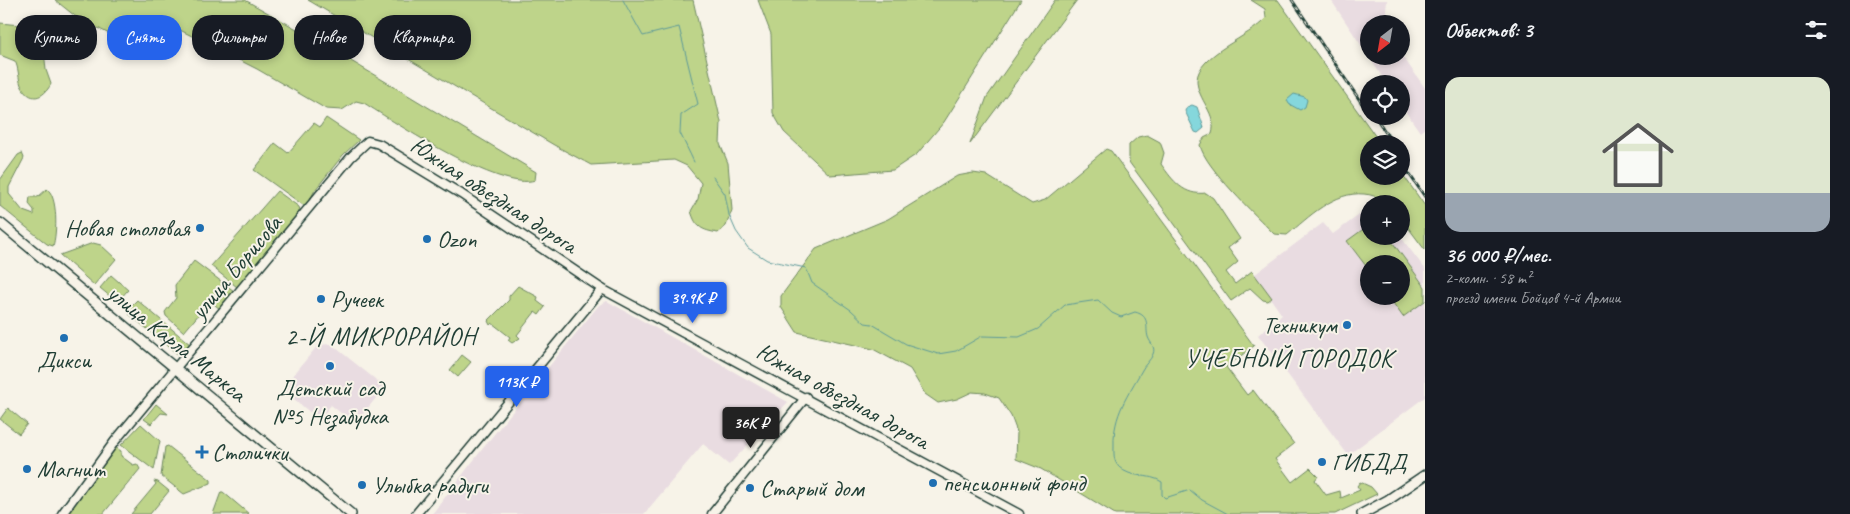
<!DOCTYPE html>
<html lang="ru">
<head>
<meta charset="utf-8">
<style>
	:root { --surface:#171b24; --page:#242831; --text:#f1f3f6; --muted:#9ea1a6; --line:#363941; --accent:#2563eb }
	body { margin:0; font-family:Caveat,sans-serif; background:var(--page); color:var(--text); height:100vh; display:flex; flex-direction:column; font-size:19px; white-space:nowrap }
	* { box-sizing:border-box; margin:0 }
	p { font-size:16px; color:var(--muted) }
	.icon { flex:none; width:28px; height:28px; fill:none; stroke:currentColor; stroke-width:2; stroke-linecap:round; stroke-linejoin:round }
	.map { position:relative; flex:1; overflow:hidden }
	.details { display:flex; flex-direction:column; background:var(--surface); width:425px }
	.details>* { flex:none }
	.hud { position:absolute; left:15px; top:15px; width:475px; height:45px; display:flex; gap:10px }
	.needle { width:32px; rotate:211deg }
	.fabs { position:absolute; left:1360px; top:15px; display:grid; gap:10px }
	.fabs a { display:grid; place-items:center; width:50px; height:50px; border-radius:50%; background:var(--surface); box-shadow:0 2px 8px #0003; font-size:25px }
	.price { position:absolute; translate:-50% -42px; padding:0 11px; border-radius:5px; background:var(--accent); color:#fff; font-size:16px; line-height:32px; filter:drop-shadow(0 1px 2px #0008) }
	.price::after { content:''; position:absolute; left:50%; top:30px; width:15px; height:11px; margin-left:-8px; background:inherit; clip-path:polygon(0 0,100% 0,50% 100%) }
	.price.current { background:#222; color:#fff }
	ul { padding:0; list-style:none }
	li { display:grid; align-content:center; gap:10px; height:265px; padding:0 20px }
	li+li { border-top:1px solid var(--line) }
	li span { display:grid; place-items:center; height:155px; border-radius:15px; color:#555 }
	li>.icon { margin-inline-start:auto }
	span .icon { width:90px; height:90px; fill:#fffc; stroke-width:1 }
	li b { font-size:21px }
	h2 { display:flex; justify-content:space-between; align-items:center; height:60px; padding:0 20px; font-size:21px }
	.pill { padding:0 18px; border-radius:20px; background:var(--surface); box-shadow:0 2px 8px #0003; font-size:18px; line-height:45px }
	.pill.current { background:var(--accent); color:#fff }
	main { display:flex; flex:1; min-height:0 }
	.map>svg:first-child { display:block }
</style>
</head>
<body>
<main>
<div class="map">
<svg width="1425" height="514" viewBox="0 0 1425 514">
	<rect width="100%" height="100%" fill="#f7f3e8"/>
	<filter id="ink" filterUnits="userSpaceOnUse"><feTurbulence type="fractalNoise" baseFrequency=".02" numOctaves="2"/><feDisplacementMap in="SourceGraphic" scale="10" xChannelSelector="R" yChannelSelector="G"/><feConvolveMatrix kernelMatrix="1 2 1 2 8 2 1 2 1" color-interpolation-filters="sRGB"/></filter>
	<g filter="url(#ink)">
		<g fill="#e9dce1" fill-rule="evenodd">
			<path d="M1331 0H1387L1385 24H1369V56H1401V54L1425 88V128L1420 132 1401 105V84H1387Z"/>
			<path d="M1369 208V236H1400L1425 269V397L1348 455 1258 335 1282 315 1254 275 1323 223 1333 234ZM1369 264H1401V296H1369Z"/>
			<path d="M607 301 788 402 729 465 703 444 644 514H432L491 438 599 305Z"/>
			<path d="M331 344 385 387 358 420 350 414 347 418 331 405 323 415 312 414 282 389 318 345Z"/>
		</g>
		<g fill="#bed48a" stroke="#6e885f">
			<path d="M55 0H245L311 37 536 172 535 180C500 192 396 123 364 103L356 101 342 110 326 109 257 69 178 29 170 27 148 47 132 46 75 16Z"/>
			<path d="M308 0H693L721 122 720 144 728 163 732 210 726 226 718 233C702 230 696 228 691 211L698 199 701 183 687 166 674 160 591 165 554 145Z"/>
			<path d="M758 0H1021L944 122 917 154 893 170 830 175 784 132 773 113 771 34Z"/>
			<path d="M1055 0H1077L970 144 987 97Z"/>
			<path d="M1251 0H1278L1381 144H1369V176H1401V172L1425 206V250L1401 218V204C1385 204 1379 195 1364 194 1334 191 1309 217 1287 235L1274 234C1256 215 1205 168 1200 145L1204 138 1212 134C1218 114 1197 100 1197 80 1198 54 1250 37 1266 18L1265 9Z"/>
			<path d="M24 18 42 19 59 29 57 40 49 45 44 51 46 70 51 84C43 99 30 103 21 85 18 77 19 69 15 61L0 55V23L20 25Z"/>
			<path d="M326 118 359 140 343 155 315 190 307 205H303L254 170 275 143 288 153 314 123 320 127Z"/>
			<path d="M1147 135 1160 142 1164 153 1161 164C1173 181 1184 196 1206 193L1213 198 1240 239 1228 248 1238 262 1226 272 1235 284 1252 271 1272 298 1268 301 1263 300 1250 288 1231 301 1129 162V145L1138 137Z"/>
			<path d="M1106 149 1111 151 1254 346 1226 367 1247 395 1253 390 1294 444 1275 459 1292 482 1310 468 1318 476 1315 480 1326 495 1340 491 1341 498 1360 490 1357 486 1360 482 1371 487 1377 494 1335 514H1115L1041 469 1016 459 1017 432 1011 416 999 398 985 393 972 392 957 399 938 403 925 394 910 369 873 349 797 332 781 307V296L816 249 888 219 957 176 973 173 986 175 1032 204 1045 200Z"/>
			<path d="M22 153 24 158 9 187V194L23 211 34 215V210L29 204 30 197H38L47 189C58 196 57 234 53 246L47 244 0 206V180L18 155Z"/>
			<path d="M277 191 299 207 301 213 237 287 211 266Z"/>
			<path d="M1369 225V236H1388L1425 287V301L1403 317 1388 296H1401V264H1369V270L1347 241Z"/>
			<path d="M93 243 101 245 116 259 94 285 60 255Z"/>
			<path d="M194 261 234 291 220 309 210 301 184 332 166 316 165 312 176 298 175 285Z"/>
			<path d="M111 275 128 290 117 302 100 288Z"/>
			<path d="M518 286 538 297 537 301 545 307 539 315 535 312 517 335 520 338 512 343 508 340 510 337 492 323 490 325 488 321 509 300V296Z"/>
			<path d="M137 300 191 345 180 356 129 314V308Z"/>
			<path d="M462 355 471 362 458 377 450 370Z"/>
			<path d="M156 404 168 414 161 413 151 424 144 419Z"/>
			<path d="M8 408 27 424 19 434 0 419Z"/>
			<path d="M141 424 160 441 154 470 121 445Z"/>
			<path d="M168 446 211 480V483L184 494 161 476 165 447Z"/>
			<path d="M115 447 121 451V456L133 465 137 464 140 469 103 514H69V510Z"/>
			<path d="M154 481 158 482 169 491 150 514H131L156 484Z"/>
			<path d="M221 492H223L249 514H213Z"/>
		</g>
		<g fill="#85d7dc" stroke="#5c9999">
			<path d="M1294 94 1305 97 1307 100 1305 107 1300 110 1289 104 1287 100Z"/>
			<path d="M1192 105 1197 107 1204 128 1198 133 1195 132 1185 111 1187 107Z"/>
		</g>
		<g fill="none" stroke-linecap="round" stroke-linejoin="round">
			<g stroke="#5c9999" stroke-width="1">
				<path d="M623 0 643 36 679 27 698 104 681 115 680 133 694 162"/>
				<path d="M713 177 725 194 729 215 736 231 748 248 767 260 806 268 812 283 851 310 865 323 872 324 906 344 938 354 956 351 982 336 1019 337 1038 329 1065 305 1098 300 1112 313 1121 317 1135 312C1151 316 1145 327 1148 337 1150 343 1156 347 1153 354 1151 360 1144 365 1142 370 1128 395 1113 415 1114 445 1114 453 1113 461 1119 467 1131 479 1149 473 1162 482V495L1165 498 1190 490 1202 500 1228 514"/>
			</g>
			<g stroke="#1f3d34" stroke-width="11">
				<g id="minor">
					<path d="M62 514 115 441 351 157 368 141 379 144 461 194 602 289 1019 514"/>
					<path d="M416 514 602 289"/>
					<path d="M712 514 806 397"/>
				</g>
			</g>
			<g stroke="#1f3d34" stroke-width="12">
				<g id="major">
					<path d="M0 223 351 514"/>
					<path d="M1362 514 1388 500 1425 475"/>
				</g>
			</g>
			<use href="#minor" stroke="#f7f3e8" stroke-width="8"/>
			<use href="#major" stroke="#f7f3e8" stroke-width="9"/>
			<g stroke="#1f3d34" stroke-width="3">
				<g id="rail">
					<path d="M1292 0 1369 114"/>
					<path d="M1375 116 1393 144"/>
					<path d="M1401 162 1425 197"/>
				</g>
			</g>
			<use href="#rail" stroke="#f7f3e8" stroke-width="1" stroke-dasharray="4" stroke-linecap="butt"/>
		</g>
	</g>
	<g fill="#1f6fb2" stroke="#f7f3e8" stroke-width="2">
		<circle cx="200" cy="228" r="5"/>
		<circle cx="427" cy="239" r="5"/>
		<circle cx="321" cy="299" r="5"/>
		<circle cx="1347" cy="325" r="5"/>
		<circle cx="64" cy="338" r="5"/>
		<circle cx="330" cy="366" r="5"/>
		<path d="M199.5 444.5h5v5h5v5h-5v5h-5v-5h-5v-5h5z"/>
		<circle cx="1322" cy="462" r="5"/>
		<circle cx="27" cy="469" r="5"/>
		<circle cx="933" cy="483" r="5"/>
		<circle cx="362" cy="485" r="5"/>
		<circle cx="750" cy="488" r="5"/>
	</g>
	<g text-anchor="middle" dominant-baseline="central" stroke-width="4" stroke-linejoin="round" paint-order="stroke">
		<g font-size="24" fill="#1f3d34" stroke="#f7f3e8">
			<text transform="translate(494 195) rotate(33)">Южная объездная дорога</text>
			<text transform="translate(236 267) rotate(-50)">улица Борисова</text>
			<text transform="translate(177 343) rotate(39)">улица Карла Маркса</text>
			<text transform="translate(843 396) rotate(29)">Южная объездная дорога</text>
		</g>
		<g font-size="24" fill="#1f3d34" stroke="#f7f3e8" text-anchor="start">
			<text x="190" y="228" text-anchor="end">Новая столовая</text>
			<text x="437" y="239">Ozon</text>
			<text x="331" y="299">Ручеек</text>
			<text x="1337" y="325" text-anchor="end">Техникум</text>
			<text x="64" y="360" text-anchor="middle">Дикси</text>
			<text x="330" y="388" text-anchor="middle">Детский сад<tspan x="330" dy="28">№5 Незабудка</tspan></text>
			<text x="212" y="452">Столички</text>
			<text x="1332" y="462">ГИБДД</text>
			<text x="37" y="469">Магнит</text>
			<text x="943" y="483">пенсионный фонд</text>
			<text x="372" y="485">Улыбка радуги</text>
			<text x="760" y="488">Старый дом</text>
		</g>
		<g font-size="25" letter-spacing="1" fill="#1f3d34" stroke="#f7f3e8">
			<text x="381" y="337">2-Й МИКРОРАЙОН</text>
			<text x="1289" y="359">УЧЕБНЫЙ ГОРОДОК</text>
		</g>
	</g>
</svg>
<div class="fabs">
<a><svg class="needle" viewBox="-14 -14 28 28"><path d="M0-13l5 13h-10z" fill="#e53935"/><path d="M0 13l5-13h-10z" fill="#9ea1a6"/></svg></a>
<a><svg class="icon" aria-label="locate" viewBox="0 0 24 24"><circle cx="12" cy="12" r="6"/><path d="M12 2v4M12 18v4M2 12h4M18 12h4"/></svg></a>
<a><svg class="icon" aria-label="layers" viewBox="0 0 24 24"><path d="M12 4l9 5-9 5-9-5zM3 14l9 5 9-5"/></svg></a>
<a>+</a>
<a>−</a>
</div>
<b class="price" style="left:693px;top:324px">39.9K ₽</b>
<b class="price" style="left:517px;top:408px">113K ₽</b>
<b class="price current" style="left:751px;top:449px">36K ₽</b>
<div class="hud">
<a class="pill">Купить</a>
<a class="pill current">Снять</a>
<a class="pill">Фильтры</a>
<a class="pill">Новое</a>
<a class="pill">Квартира</a>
</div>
</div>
<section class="details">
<h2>Объектов: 3<svg class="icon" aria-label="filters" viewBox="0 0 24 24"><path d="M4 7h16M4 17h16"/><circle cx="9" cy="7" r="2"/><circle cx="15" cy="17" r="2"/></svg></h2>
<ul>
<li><span style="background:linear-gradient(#dfe7d0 75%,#9aa5b1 0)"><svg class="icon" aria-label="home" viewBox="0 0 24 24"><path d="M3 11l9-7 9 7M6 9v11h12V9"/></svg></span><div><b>36 000 ₽/мес.</b><p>2-комн. · 58 m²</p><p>проезд имени Бойцов 4-й Армии</p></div></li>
</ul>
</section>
</main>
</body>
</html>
